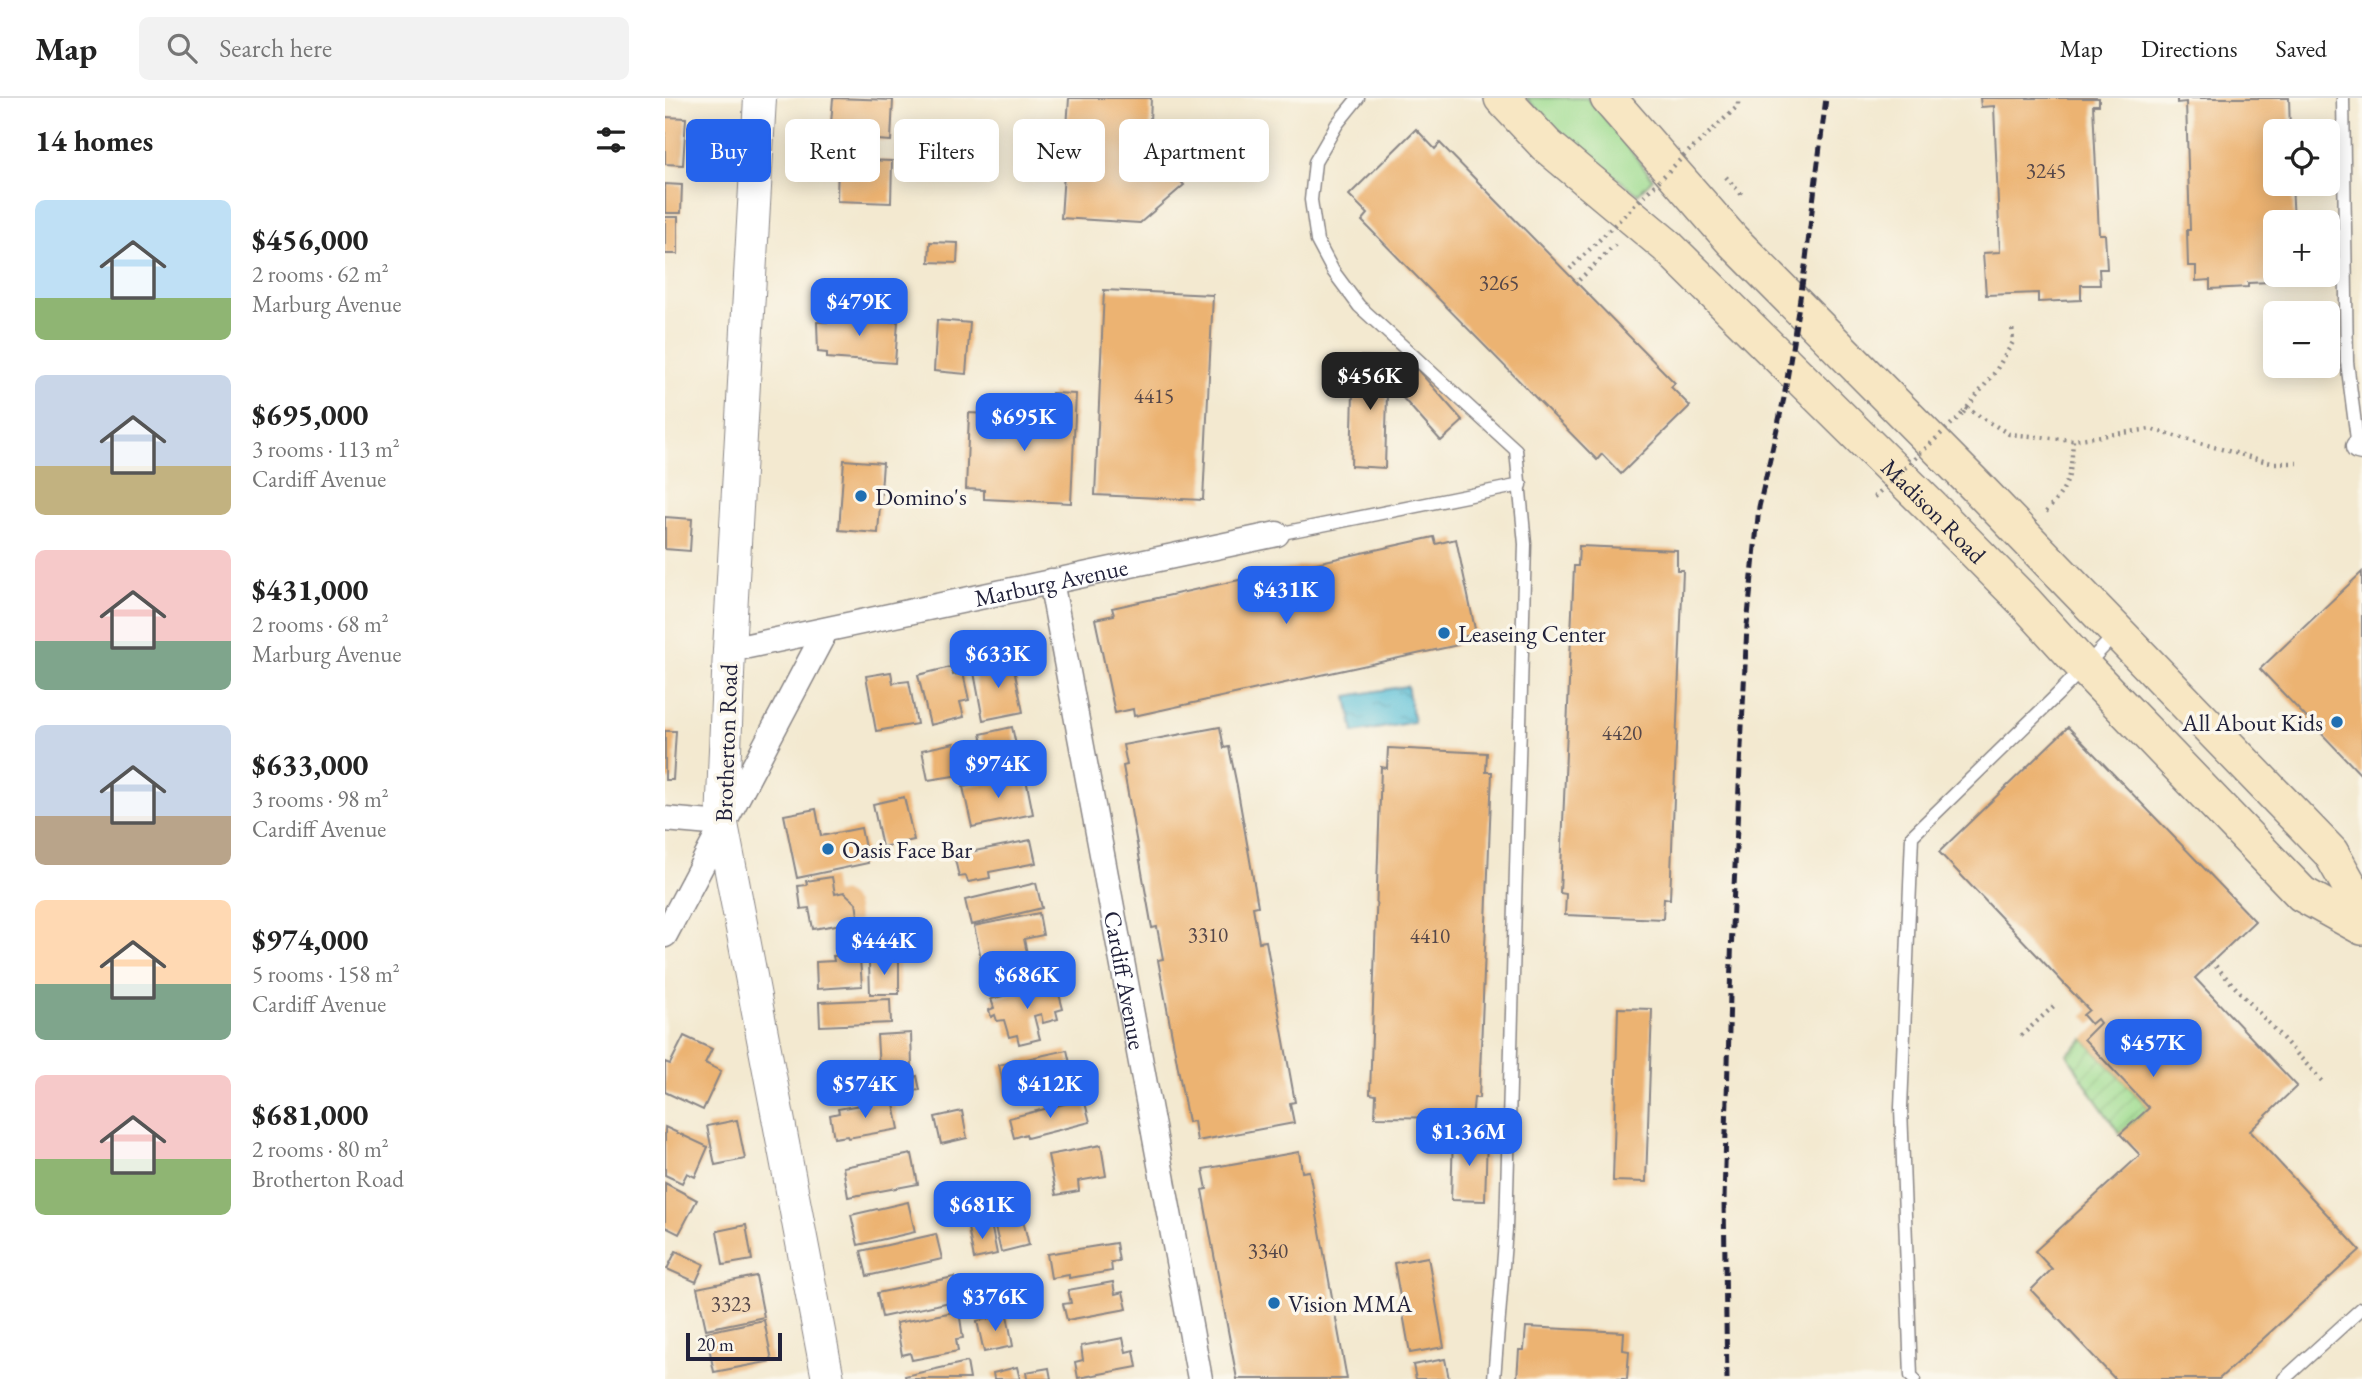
<!DOCTYPE html>
<html lang="en">
<head>
<meta charset="utf-8">
<style>
	:root { --surface:#fff; --page:#f2f2f2; --text:#222; --muted:#767676; --line:#e0e0e0; --accent:#2563eb }
	body { margin:0; font-family:"EB Garamond",serif; background:var(--page); color:var(--text); height:100vh; display:flex; flex-direction:column; font-size:26px; white-space:nowrap }
	* { box-sizing:border-box; margin:0 }
	p { font-size:23px; color:var(--muted) }
	.icon { flex:none; width:38px; height:38px; fill:none; stroke:currentColor; stroke-width:2; stroke-linecap:round; stroke-linejoin:round }
	.map { position:relative; flex:1; overflow:hidden }
	.details { display:flex; flex-direction:column; background:var(--surface); width:665px }
	.details>* { flex:none }
	.banner { position:absolute; left:21px; top:21px; width:665px; height:63px; display:flex; gap:14px }
	.buttons { position:absolute; left:1598px; top:21px; display:grid; gap:14px }
	.buttons a { display:grid; place-items:center; width:77px; height:77px; border-radius:10px; background:var(--surface); box-shadow:0 4px 18px #0003; font-size:35px }
	.scale { position:absolute; left:21px; bottom:18px; width:96px; box-sizing:border-box; padding-left:7px; border:4px solid #22223b; border-top:0; font-size:19px; line-height:24px; white-space:nowrap; color:#22223b; -webkit-text-stroke:5px #fbf7ec; paint-order:stroke }
	.price { position:absolute; translate:-50% -60px; padding:0 16px; border-radius:14px; background:var(--accent); color:#fff; font-size:23px; line-height:46px; filter:drop-shadow(0 2px 4px #0008) }
	.price::after { content:''; position:absolute; left:50%; top:42px; width:21px; height:16px; margin-left:-10px; background:inherit; clip-path:polygon(0 0,100% 0,50% 100%) }
	.price.current { background:#222; color:#fff }
	ul { padding:0; list-style:none }
	li { display:flex; align-items:center; gap:21px; height:175px; padding:0 35px }
	li span { display:grid; place-items:center; flex:none; width:196px; height:140px; border-radius:10px; color:#555 }
	li>.icon { margin-inline-start:auto }
	span .icon { width:84px; height:84px; fill:#fffc; stroke-width:1 }
	li b { font-size:30px }
	h2 { display:flex; justify-content:space-between; align-items:center; height:84px; padding:0 35px; font-size:30px }
	.chip { padding:0 24px; border-radius:10px; background:var(--surface); box-shadow:0 4px 18px #0003; font-size:24px; line-height:63px }
	.chip.current { background:var(--accent); color:#fff }
	header { display:flex; align-items:center; gap:42px; box-sizing:border-box; height:98px; padding:0 35px; background:var(--surface); border-bottom:2px solid var(--line) }
	header strong { font-size:33px }
	nav { display:flex; gap:38px; margin-inline-start:auto; font-size:24px }
	.search { width:490px; height:63px; background:var(--page); display:flex; align-items:center; gap:18px; box-sizing:border-box; padding:0 24px; border-radius:10px; color:var(--muted); font-size:26px }
	main { display:flex; flex:1; min-height:0 }
	.map>svg:first-child { display:block }
</style>
</head>
<body>
<header>
<strong>Map</strong>
<div class="search"><svg class="icon" aria-label="search" viewBox="0 0 24 24"><circle cx="10" cy="10" r="6"/><path d="M15 15l6 6"/></svg>Search here</div>
<nav><a>Map</a><a>Directions</a><a>Saved</a></nav>
</header>
<main>
<section class="details">
<h2>14 homes<svg class="icon" aria-label="filters" viewBox="0 0 24 24"><path d="M4 7h16M4 17h16"/><circle cx="9" cy="7" r="2"/><circle cx="15" cy="17" r="2"/></svg></h2>
<ul>
<li><span style="background:linear-gradient(#bfe0f5 70%,#8fb573 0)"><svg class="icon" aria-label="home" viewBox="0 0 24 24"><path d="M3 11l9-7 9 7M6 9v11h12V9"/></svg></span><div><b>$456,000</b><p>2 rooms · 62 m²</p><p>Marburg Avenue</p></div></li>
<li><span style="background:linear-gradient(#c9d6e8 65%,#c2b280 0)"><svg class="icon" aria-label="home" viewBox="0 0 24 24"><path d="M3 11l9-7 9 7M6 9v11h12V9"/></svg></span><div><b>$695,000</b><p>3 rooms · 113 m²</p><p>Cardiff Avenue</p></div></li>
<li><span style="background:linear-gradient(#f6c9c9 65%,#7fa58c 0)"><svg class="icon" aria-label="home" viewBox="0 0 24 24"><path d="M3 11l9-7 9 7M6 9v11h12V9"/></svg></span><div><b>$431,000</b><p>2 rooms · 68 m²</p><p>Marburg Avenue</p></div></li>
<li><span style="background:linear-gradient(#c9d6e8 65%,#b9a48a 0)"><svg class="icon" aria-label="home" viewBox="0 0 24 24"><path d="M3 11l9-7 9 7M6 9v11h12V9"/></svg></span><div><b>$633,000</b><p>3 rooms · 98 m²</p><p>Cardiff Avenue</p></div></li>
<li><span style="background:linear-gradient(#ffd9b3 60%,#7fa58c 0)"><svg class="icon" aria-label="home" viewBox="0 0 24 24"><path d="M3 11l9-7 9 7M6 9v11h12V9"/></svg></span><div><b>$974,000</b><p>5 rooms · 158 m²</p><p>Cardiff Avenue</p></div></li>
<li><span style="background:linear-gradient(#f6c9c9 60%,#8fb573 0)"><svg class="icon" aria-label="home" viewBox="0 0 24 24"><path d="M3 11l9-7 9 7M6 9v11h12V9"/></svg></span><div><b>$681,000</b><p>2 rooms · 80 m²</p><p>Brotherton Road</p></div></li>
</ul>
</section>
<div class="map">
<svg width="1697" height="1281" viewBox="0 0 1697 1281">
	<defs>
		<pattern id="garden-furrows" width="10" height="10" patternUnits="userSpaceOnUse" patternTransform="scale(1.75)"><rect width="10" height="10" fill="#9fdc90"/><path d="M-1 1l2-2M0 10L10 0M9 11l2-2" fill="none" stroke="#89bc7d"/></pattern>
		<pattern id="water-ripples" width="26" height="14" patternUnits="userSpaceOnUse" patternTransform="scale(1.75)"><rect width="26" height="14" fill="#59bfd7"/><path d="M2 4q2-2 4 0t4 0M15 11q2-2 4 0t4 0" fill="none" stroke="#499bb0"/></pattern>
	</defs>
	<rect width="100%" height="100%" fill="#fbf7ec"/>
	<filter id="ink" filterUnits="userSpaceOnUse"><feTurbulence type="fractalNoise" baseFrequency=".0143" numOctaves="2"/><feDisplacementMap in="SourceGraphic" scale="14" xChannelSelector="R" yChannelSelector="G"/><feConvolveMatrix kernelMatrix="1 2 1 2 8 2 1 2 1" color-interpolation-filters="sRGB"/></filter>
	<filter id="wash" filterUnits="userSpaceOnUse"><feTurbulence type="fractalNoise" baseFrequency=".00686" numOctaves="4" result="noise"/><feDisplacementMap in="SourceGraphic" scale="28" xChannelSelector="R" yChannelSelector="G"/><feGaussianBlur stdDeviation="1.57" result="paint"/><feColorMatrix in="noise" values="0 0 0 0 0 0 0 0 0 0 0 0 0 0 0 0 0 1.4 0 .05"/><feComposite in="paint" operator="in"/></filter>
	<g filter="url(#wash)">
		<rect width="100%" height="100%" fill="#f3e9d0"/>
		<path fill="#9fdc90" stroke="#607f66" stroke-width="2" d="M861 0H922L936 15 988 81 973 96 901 42Z"/>
		<path fill="url(#garden-furrows)" stroke="#607f66" stroke-width="2" d="M1419 941 1484 1010 1455 1036 1428 998 1402 956Z"/>
		<path fill="url(#water-ripples)" stroke="#3e7089" stroke-width="2" d="M742 588 749 624 689 635 682 598Z"/>
		<g id="blocks">
			<g fill="#ecb372">
				<path d="M168 0 228 2 226 43 165 39Z"/>
				<path d="M404 0H486L484 47 519 87 475 125 396 120Z"/>
				<path d="M1315 0H1434V7H1428L1434 136H1440L1442 171H1434L1435 187H1416V202L1373 204V195L1321 197 1318 155 1335 154 1329 8 1316 9Z"/>
				<path d="M1512 0H1624L1625 33H1610V86H1627L1629 124H1610V177H1659V182L1583 185V189L1545 191V182L1531 183V168H1523L1522 132H1525L1521 4 1512 5Z"/>
				<path d="M0 19 21 20 18 67 0 66Z"/>
				<path d="M280 27 322 30 320 61 278 59Z"/>
				<path d="M751 31 770 51 775 45 1010 285 1006 289 1025 308 956 376 937 356 932 362 697 123 703 116 684 97Z"/>
				<path d="M173 61 227 63 226 105 172 103Z"/>
				<path d="M0 86 17 87 16 115H0Z"/>
				<rect x="0" y="119" width="13" height="37"/>
				<path d="M265 144 293 145 292 165 264 164Z"/>
				<path d="M439 192 548 197 538 402 430 397Z"/>
				<path d="M194 208 208 210V222L233 224 230 265 162 260V255L153 254 152 224H163V220L193 222Z"/>
				<path d="M272 222 305 225 301 276 269 273Z"/>
				<path d="M689 258 723 259 720 370 686 368Z"/>
				<path d="M752 271 798 323 776 343 730 291Z"/>
				<path d="M387 295 411 296 406 405 319 401V392L301 391 304 315 342 317V310L386 312Z"/>
				<path d="M179 362 218 365 213 435 174 432Z"/>
				<path d="M0 419 27 421 25 453 0 451Z"/>
				<path d="M769 439 771 446 791 441 811 536 791 540 793 547 469 618 468 611 450 615 430 521 449 517 447 510Z"/>
				<path d="M914 448 1012 452V472H1018L1005 801 999 800 998 821 900 817 901 796 895 795 909 468H913Z"/>
				<path d="M1697 474V678L1595 571Z"/>
				<path d="M347 561 358 614 318 622 308 569Z"/>
				<path d="M286 569 288 577 298 575 304 602 295 604 299 619 265 627 253 577Z"/>
				<path d="M226 574 228 585 244 583 252 626 211 633 201 578Z"/>
				<path d="M347 629 354 660 323 666 316 636Z"/>
				<path d="M555 629 559 650 564 649 572 688 593 808 588 809 594 844 601 843 630 1004 625 1005 629 1025 532 1043 529 1023 523 1024 493 862 498 861 492 829 487 830 458 668 462 667 458 647Z"/>
				<path d="M1403 629 1590 823 1530 880 1632 988 1585 1033 1695 1152 1554 1281H1450L1366 1192 1387 1171 1370 1153 1475 1057 1455 1036 1484 1010 1419 941 1435 925 1432 921 1426 926 1418 917 1424 912 1274 754Z"/>
				<path d="M0 633H11L8 682H0Z"/>
				<path d="M289 645 295 677 263 682 257 652Z"/>
				<path d="M723 650 822 655 821 674H827L814 1000H809L807 1020 710 1019 711 997 705 996 716 669 722 670Z"/>
				<path d="M360 676 368 716 307 729 298 689Z"/>
				<path d="M239 699 249 742 217 749 208 706Z"/>
				<path d="M151 711 156 738 196 730 203 765 132 780 119 717Z"/>
				<path d="M366 742 371 765 324 774 325 780 303 784 301 778 294 779 289 757Z"/>
				<path d="M167 779 170 796 179 794 191 805 194 823 148 831 144 810 136 811 133 788 142 787 141 783Z"/>
				<path d="M371 785 377 810 306 827 300 802Z"/>
				<path d="M374 815 378 837 359 841 364 865 319 874 309 828Z"/>
				<path d="M179 857V862L195 861 197 888 152 891 151 864 169 863 168 858Z"/>
				<path d="M204 863H234V896H205Z"/>
				<path d="M391 885 398 911 391 913 393 921 378 925 376 916 369 918 375 941 354 946 352 937 344 939 339 922 332 923 330 917 326 919 324 912 329 910 326 901Z"/>
				<path d="M225 901 226 925 155 928 154 904Z"/>
				<path d="M953 910 987 911 981 1084 948 1083Z"/>
				<path d="M246 935 247 969 214 971 212 937Z"/>
				<path d="M19 938 47 951 40 965 56 973 38 1012 0 994V964L5 966Z"/>
				<path d="M402 952 410 987 342 1002 334 967Z"/>
				<path d="M252 978 255 992 228 996 226 983Z"/>
				<path d="M228 1001 234 1031 183 1040 182 1038 169 1040 165 1017 174 1015 173 1011Z"/>
				<path d="M419 1001 425 1024 362 1040 361 1036 349 1040 344 1020Z"/>
				<path d="M297 1013 302 1040 276 1046 270 1019Z"/>
				<path d="M72 1022 80 1061 50 1067 42 1028Z"/>
				<path d="M0 1029 43 1049 30 1079 22 1075 17 1085 0 1077Z"/>
				<path d="M788 1038 822 1039 820 1103 786 1102Z"/>
				<path d="M436 1047 441 1078 413 1083 414 1093 391 1097 383 1057Z"/>
				<path d="M634 1054 637 1074 644 1073 682 1281H572L537 1092 542 1091 538 1071Z"/>
				<path d="M247 1056 253 1086 183 1099 178 1069Z"/>
				<path d="M0 1085 32 1102 14 1136 0 1129Z"/>
				<path d="M243 1104 250 1134 193 1147 186 1117Z"/>
				<path d="M357 1118 364 1147 336 1154 329 1125Z"/>
				<path d="M326 1126 332 1156 309 1161 303 1130Z"/>
				<path d="M81 1127 87 1162 58 1167 52 1133Z"/>
				<path d="M271 1136 277 1161 202 1178 196 1153Z"/>
				<path d="M451 1145 454 1163 446 1164 447 1173 404 1180V1177L386 1180 382 1156Z"/>
				<path d="M11 1153 39 1166 31 1184 2 1171Z"/>
				<path d="M763 1159 779 1249 745 1255 729 1165Z"/>
				<path d="M91 1178 99 1219 41 1231 32 1190Z"/>
				<path d="M289 1179 294 1202 217 1219 212 1195Z"/>
				<path d="M448 1184 450 1196 458 1194 462 1211 402 1222 398 1206 406 1205 403 1192Z"/>
				<path d="M294 1213 298 1240 291 1241 293 1253 247 1262 245 1255 237 1257 231 1225Z"/>
				<path d="M342 1217 348 1248 319 1254 312 1223Z"/>
				<path d="M99 1222 107 1263 49 1274 41 1234Z"/>
				<path d="M861 1229 959 1234 958 1252 964 1253 962 1281H852L854 1252H859Z"/>
				<path d="M458 1240 461 1254 469 1252 472 1269 413 1280 410 1264 418 1262 416 1248Z"/>
				<path d="M780 1261 784 1281H751L748 1267Z"/>
				<path d="M302 1264 305 1281H241L240 1278Z"/>
				<path d="M352 1269 355 1281H329L328 1275Z"/>
				<path d="M384 1270 386 1281H362L361 1274Z"/>
			</g>
		</g>
	</g>
	<g filter="url(#ink)">
		<use href="#blocks" fill-opacity="0" stroke="#8a8686" stroke-width="2"/>
		<g fill="none" stroke-linecap="round" stroke-linejoin="round">
			<g stroke="#8a8686" stroke-width="15">
				<g id="service">
					<path d="M693 0 672 26 650 64 646 102 652 143 668 173 694 208 851 352 860 446 841 1131 829 1281"/>
					<path d="M1678 0 1682 264 1693 349"/>
					<path d="M612 436 856 387"/>
					<path d="M1249 1281 1246 1278 1236 1010 1247 738 1392 597 1451 536"/>
					<path d="M1619 1281 1697 1210"/>
				</g>
			</g>
			<g stroke="#8a8686" stroke-width="27">
				<g id="minor">
					<path d="M1693 349 1697 350"/>
					<path id="s1" d="M386 483 535 1281"/>
					<path id="s2" d="M64 552 612 436"/>
					<path d="M0 721 57 726"/>
					<path d="M0 837 161 532"/>
				</g>
			</g>
			<g stroke="#8a8686" stroke-width="34">
				<path id="tertiary" d="M95 0 64 552 57 726 163 1281"/>
			</g>
			<g stroke="#8a8686" stroke-width="38">
				<g id="secondary">
					<path id="s3" d="M837 0 881 47 1002 148 1272 415 1359 503 1419 569 1637 796 1697 829"/>
					<path d="M943 0 1067 142 1312 389 1666 755 1697 810"/>
				</g>
			</g>
			<g stroke="#8a8686" stroke-width="4.5" stroke-dasharray="2 5" stroke-linecap="butt">
				<path d="M1028 50 1073 8V0"/>
				<path d="M1061 79 1077 97"/>
				<path d="M905 171 909 167"/>
				<path d="M914 182 950 147"/>
				<path d="M1301 310 1344 336 1408 342 1485 331 1606 365H1632"/>
				<path d="M1298 315 1330 274 1348 244 1347 228"/>
				<path d="M1381 414C1405 387 1406 377 1408 342"/>
				<path d="M1546 863 1658 984"/>
				<path d="M1356 938 1392 905"/>
			</g>
			<use href="#service" stroke="#fff" stroke-width="12"/>
			<use href="#minor" stroke="#fff" stroke-width="24"/>
			<use href="#tertiary" stroke="#fff" stroke-width="32"/>
			<use href="#secondary" stroke="#f8e7c3" stroke-width="35"/>
			<path stroke="#22223b" stroke-width="5" stroke-dasharray="10 5" stroke-linecap="butt" d="M1062 1281 1059 1102 1067 829 1082 528 1094 409 1119 300 1140 169 1161 0"/>
			<g stroke="#8a8686" stroke-width="4.5" stroke-dasharray="2 5" stroke-linecap="butt">
				<path d="M909 167 1027 50"/>
				<path d="M1209 399 1298 315"/>
			</g>
		</g>
	</g>
	<g fill="#1f6fb2" stroke="#fbf7ec" stroke-width="2.5">
		<circle cx="196" cy="398" r="7"/>
		<circle cx="779" cy="535" r="7"/>
		<circle cx="1672" cy="624" r="7"/>
		<circle cx="163" cy="751" r="7"/>
		<circle cx="609" cy="1205" r="7"/>
	</g>
	<g text-anchor="middle" dominant-baseline="central" stroke-width="7" stroke-linejoin="round" paint-order="stroke">
		<g font-size="21" fill="#544649">
			<text x="1381" y="72">3245</text>
			<text x="834" y="184">3265</text>
			<text x="489" y="297">4415</text>
			<text x="957" y="634">4420</text>
			<text x="543" y="836">3310</text>
			<text x="765" y="837">4410</text>
			<text x="603" y="1152">3340</text>
			<text x="66" y="1205">3323</text>
		</g>
		<g font-size="24" fill="#22223b" stroke="#fbf7ec" text-anchor="start">
			<text x="210" y="398">Domino's</text>
			<text x="793" y="535">Leaseing Center</text>
			<text x="1658" y="624" text-anchor="end">All About Kids</text>
			<text x="177" y="751">Oasis Face Bar</text>
			<text x="623" y="1205">Vision MMA</text>
		</g>
		<g font-size="24" fill="#22223b" stroke="#fbf7ec">
			<text stroke="none"><textPath href="#s3" startOffset="598">Madison Road</textPath></text>
			<text stroke="none"><textPath href="#s2" startOffset="329">Marburg Avenue</textPath></text>
			<text transform="translate(61 645) rotate(-88)">Brotherton Road</text>
			<text stroke="none"><textPath href="#s1" startOffset="406">Cardiff Avenue</textPath></text>
		</g>
	</g>
</svg>
<div class="buttons">
<a><svg class="icon" aria-label="locate" viewBox="0 0 24 24"><circle cx="12" cy="12" r="6"/><path d="M12 2v4M12 18v4M2 12h4M18 12h4"/></svg></a>
<a>+</a>
<a>−</a>
</div>
<div class="scale">20 m</div>
<b class="price" style="left:194px;top:240px">$479K</b>
<b class="price current" style="left:705px;top:314px">$456K</b>
<b class="price" style="left:359px;top:355px">$695K</b>
<b class="price" style="left:621px;top:528px">$431K</b>
<b class="price" style="left:333px;top:592px">$633K</b>
<b class="price" style="left:333px;top:702px">$974K</b>
<b class="price" style="left:219px;top:879px">$444K</b>
<b class="price" style="left:362px;top:913px">$686K</b>
<b class="price" style="left:1488px;top:981px">$457K</b>
<b class="price" style="left:200px;top:1022px">$574K</b>
<b class="price" style="left:385px;top:1022px">$412K</b>
<b class="price" style="left:804px;top:1070px">$1.36M</b>
<b class="price" style="left:317px;top:1143px">$681K</b>
<b class="price" style="left:330px;top:1235px">$376K</b>
<div class="banner">
<a class="chip current">Buy</a>
<a class="chip">Rent</a>
<a class="chip">Filters</a>
<a class="chip">New</a>
<a class="chip">Apartment</a>
</div>
</div>
</main>
</body>
</html>
